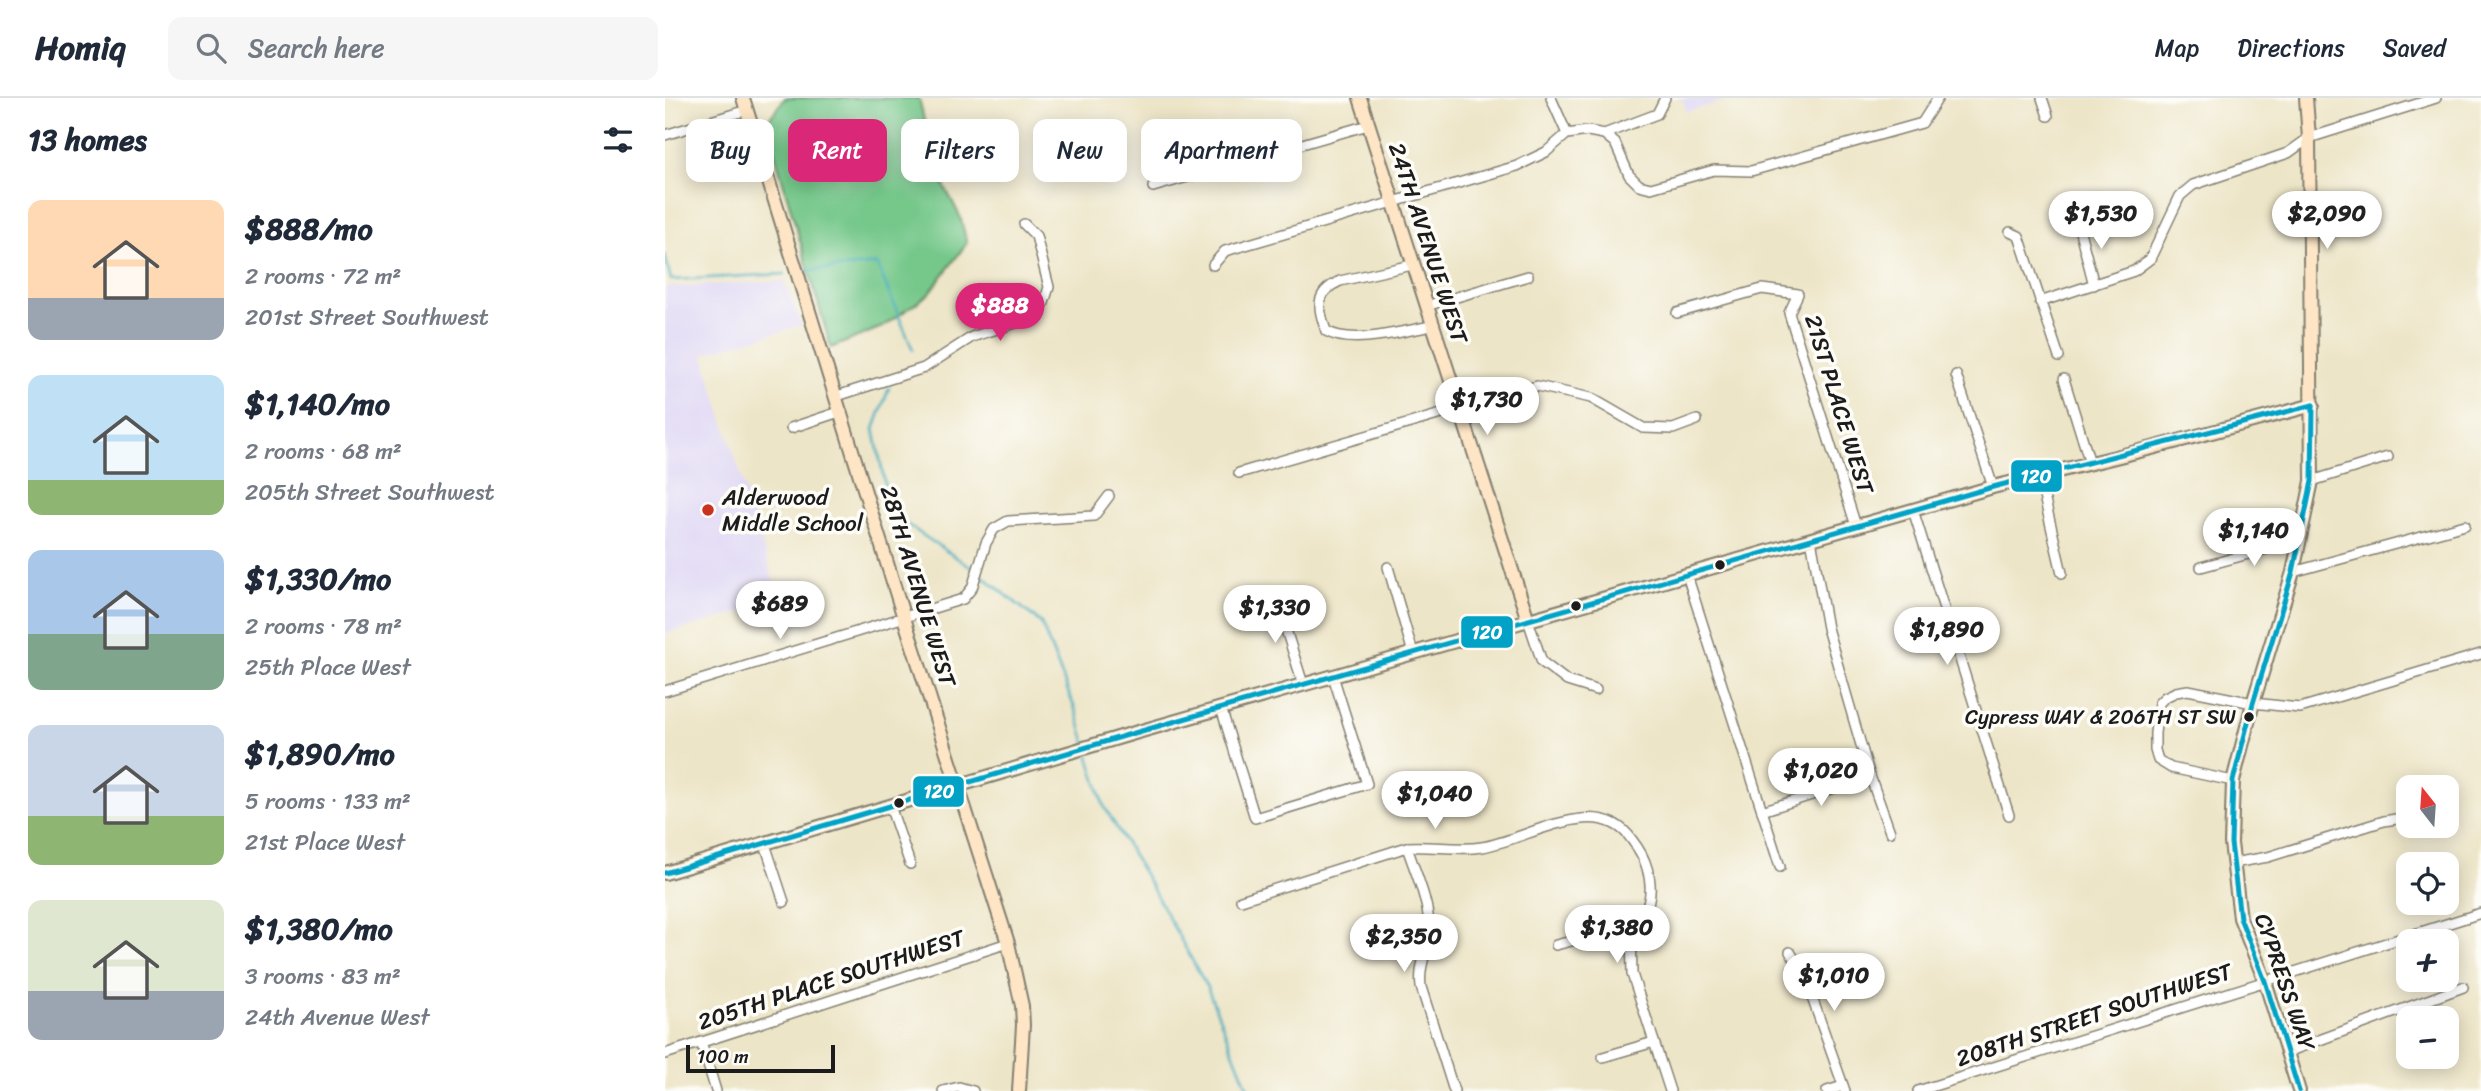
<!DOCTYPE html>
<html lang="en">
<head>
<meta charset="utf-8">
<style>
	:root { --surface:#fff; --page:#f6f6f7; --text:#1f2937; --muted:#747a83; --line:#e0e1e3; --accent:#db2777 }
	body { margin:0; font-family:Sriracha,sans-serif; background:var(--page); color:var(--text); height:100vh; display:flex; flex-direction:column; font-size:26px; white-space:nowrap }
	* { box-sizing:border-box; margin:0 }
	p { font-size:23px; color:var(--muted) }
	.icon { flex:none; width:38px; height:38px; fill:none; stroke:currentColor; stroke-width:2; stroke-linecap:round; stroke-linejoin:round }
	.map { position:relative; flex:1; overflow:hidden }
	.drawer { display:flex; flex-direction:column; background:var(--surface); width:665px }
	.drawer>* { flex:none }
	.hud { position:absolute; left:21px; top:21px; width:665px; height:63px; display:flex; gap:14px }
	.needle { width:46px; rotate:343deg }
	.controls { position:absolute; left:1731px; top:677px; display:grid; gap:14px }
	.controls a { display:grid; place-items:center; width:63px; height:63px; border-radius:14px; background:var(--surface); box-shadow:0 4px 18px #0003; font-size:35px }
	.scale { position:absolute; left:21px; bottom:18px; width:149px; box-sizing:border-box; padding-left:7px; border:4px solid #1c1c1c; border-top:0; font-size:19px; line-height:24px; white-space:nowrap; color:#1c1c1c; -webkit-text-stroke:5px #fdfcf7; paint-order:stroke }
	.price { position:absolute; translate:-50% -60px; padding:0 16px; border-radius:24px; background:#fff; color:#222; font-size:23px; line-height:46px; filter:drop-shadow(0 2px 4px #0008) }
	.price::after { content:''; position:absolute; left:50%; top:42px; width:21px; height:16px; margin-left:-10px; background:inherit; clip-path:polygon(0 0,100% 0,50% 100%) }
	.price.on { background:var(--accent); color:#fff }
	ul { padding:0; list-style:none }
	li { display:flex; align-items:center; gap:21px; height:175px; padding:0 28px }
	li span { display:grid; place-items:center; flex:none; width:196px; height:140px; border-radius:14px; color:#555 }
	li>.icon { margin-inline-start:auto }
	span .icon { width:84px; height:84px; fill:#fffc; stroke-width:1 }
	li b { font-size:30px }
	h2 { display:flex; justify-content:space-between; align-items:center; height:84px; padding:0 28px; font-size:30px }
	.tag { padding:0 24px; border-radius:14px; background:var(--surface); box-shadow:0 4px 18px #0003; font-size:24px; line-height:63px }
	.tag.on { background:var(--accent); color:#fff }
	header { display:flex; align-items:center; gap:42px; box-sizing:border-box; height:98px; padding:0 35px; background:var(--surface); border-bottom:2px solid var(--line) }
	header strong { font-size:33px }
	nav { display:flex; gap:38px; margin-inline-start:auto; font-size:24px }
	.search { width:490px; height:63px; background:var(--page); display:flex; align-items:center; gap:18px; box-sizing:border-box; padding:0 24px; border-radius:14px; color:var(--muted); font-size:26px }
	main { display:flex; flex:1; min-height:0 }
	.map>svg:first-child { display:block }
</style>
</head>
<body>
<header>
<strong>Homiq</strong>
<div class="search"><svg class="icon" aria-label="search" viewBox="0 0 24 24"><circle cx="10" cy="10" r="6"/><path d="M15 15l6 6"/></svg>Search here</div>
<nav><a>Map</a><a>Directions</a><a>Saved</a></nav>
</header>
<main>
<section class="drawer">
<h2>13 homes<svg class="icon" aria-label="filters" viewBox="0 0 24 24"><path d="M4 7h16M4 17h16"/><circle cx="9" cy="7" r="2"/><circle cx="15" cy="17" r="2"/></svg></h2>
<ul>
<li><span style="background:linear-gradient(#ffd9b3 70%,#9aa5b1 0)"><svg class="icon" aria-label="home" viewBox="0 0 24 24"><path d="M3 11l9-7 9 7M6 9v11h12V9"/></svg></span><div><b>$888/mo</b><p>2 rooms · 72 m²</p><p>201st Street Southwest</p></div></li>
<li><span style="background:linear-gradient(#bfe0f5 75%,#8fb573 0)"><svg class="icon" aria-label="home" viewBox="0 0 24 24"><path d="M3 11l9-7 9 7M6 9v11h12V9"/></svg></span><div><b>$1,140/mo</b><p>2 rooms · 68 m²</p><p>205th Street Southwest</p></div></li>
<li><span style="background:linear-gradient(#a9c7e8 60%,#7fa58c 0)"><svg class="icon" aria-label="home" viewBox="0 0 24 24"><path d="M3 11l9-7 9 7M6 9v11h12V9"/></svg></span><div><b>$1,330/mo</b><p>2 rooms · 78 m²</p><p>25th Place West</p></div></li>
<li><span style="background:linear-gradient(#c9d6e8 65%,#8fb573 0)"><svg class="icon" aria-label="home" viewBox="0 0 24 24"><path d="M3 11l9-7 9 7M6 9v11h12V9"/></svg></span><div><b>$1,890/mo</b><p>5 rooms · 133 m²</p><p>21st Place West</p></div></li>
<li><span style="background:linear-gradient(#dfe7d0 65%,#9aa5b1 0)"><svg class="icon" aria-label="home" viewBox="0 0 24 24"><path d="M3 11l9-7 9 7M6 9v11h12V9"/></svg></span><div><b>$1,380/mo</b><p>3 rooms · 83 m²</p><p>24th Avenue West</p></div></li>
</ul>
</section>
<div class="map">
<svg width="1816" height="993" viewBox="0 0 1816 993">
	<rect width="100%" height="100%" fill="#fdfcf7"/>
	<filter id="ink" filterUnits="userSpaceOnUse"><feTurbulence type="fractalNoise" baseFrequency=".0143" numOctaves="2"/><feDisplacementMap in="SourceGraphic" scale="14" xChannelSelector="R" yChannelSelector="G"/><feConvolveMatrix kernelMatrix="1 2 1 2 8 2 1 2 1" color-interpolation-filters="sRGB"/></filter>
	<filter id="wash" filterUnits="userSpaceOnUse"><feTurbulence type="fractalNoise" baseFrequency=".00686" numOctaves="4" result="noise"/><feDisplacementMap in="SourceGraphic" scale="28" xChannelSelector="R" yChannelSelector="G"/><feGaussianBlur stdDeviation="1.57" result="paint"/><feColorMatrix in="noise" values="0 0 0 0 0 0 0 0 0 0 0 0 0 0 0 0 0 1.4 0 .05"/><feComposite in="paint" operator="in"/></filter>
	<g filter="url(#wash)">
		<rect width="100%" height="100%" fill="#ede5c7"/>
		<g fill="#ded5f5">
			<path d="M1010 0H1068L1021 14 1018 2Z"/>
			<path d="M119 183 137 227 38 256 115 503 0 536V189Z"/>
		</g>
		<path fill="#74c78a" stroke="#487253" stroke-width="2" d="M120 0H254L270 70 295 118 302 145 264 196 217 229 166 250 101 25Z"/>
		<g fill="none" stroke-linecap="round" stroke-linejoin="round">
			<g stroke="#40abbf" stroke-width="2.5">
				<path d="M0 157 6 182 120 176"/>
				<path d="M140 173 212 166 248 252"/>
				<path d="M224 290 209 331 221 392 241 426 310 472"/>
				<path d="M315 476 376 525 412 616 421 646"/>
				<path d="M422 652 439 708 486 788 542 889 584 993"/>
			</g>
		</g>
	</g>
	<g filter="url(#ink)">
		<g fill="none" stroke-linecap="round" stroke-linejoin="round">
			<g stroke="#848072" stroke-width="12">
				<g id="street">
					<path d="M886 0 902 36"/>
					<path d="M1377 0 1383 18"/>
					<path d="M939 36 992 16 1000 0"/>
					<path d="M0 37 82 12"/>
					<path d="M488 89 703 27"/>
					<path d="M1413 126 1429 187"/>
					<path d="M1345 134 1354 138 1394 259"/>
					<path d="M548 167 560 153 852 68 881 54 902 36 923 33 939 36 950 45 964 77 974 87 986 90 1049 72 1086 73 1257 25 1273 0"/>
					<path d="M747 167 675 183C649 195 653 209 661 233 687 248 738 233 767 228"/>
					<path d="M1375 204 1469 173 1485 161 1515 98 1528 87 1623 55 1644 40 1771 0"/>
					<path d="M761 208 863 178"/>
					<path d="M1012 215 1097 191 1133 196 1124 215 1191 428"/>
					<path d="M1291 277 1328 389"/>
					<path d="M1399 281 1425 365"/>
					<path d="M172 298 259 270 307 239 366 220 379 205 384 189 371 138 359 126"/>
					<path d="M126 330 177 313"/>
					<path d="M574 375 872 288 926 300 978 330 1008 331 1032 322"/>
					<path d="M1374 377 1397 475"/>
					<path d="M1647 383 1723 359"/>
					<path d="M1248 412 1344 717"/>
					<path d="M1146 441 1162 530 1205 678 1225 734"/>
					<path d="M723 469 748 555"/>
					<path d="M1536 469 1634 442"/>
					<path d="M1628 474 1800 427"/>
					<path d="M1022 477 1115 769"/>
					<path d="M611 500 638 586"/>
					<path d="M863 522 877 564 902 583 931 592"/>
					<path d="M0 593 298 501 307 490 321 445 329 431 343 423 429 418 444 398"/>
					<path d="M556 610 590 720 702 686 668 578"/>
					<path d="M1568 683 1506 670 1493 662 1490 652V635L1494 605 1500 599 1511 594 1523 592 1588 605 1635 610 1816 556"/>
					<path d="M225 708 245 766"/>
					<path d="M1097 713 1205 678"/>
					<path d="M100 746 119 804"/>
					<path d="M742 749C750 774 764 803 764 830 765 850 753 865 756 889L789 993"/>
					<path d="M1568 765 1603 759 1719 723 1737 720"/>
					<path d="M576 802 742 749C767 747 793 753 817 749 862 742 934 693 967 742 974 751 979 759 982 770 990 797 983 813 966 834L967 876 1005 993"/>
					<path d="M891 847 941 834H966"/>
					<path d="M1125 854 1138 874 1180 993"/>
					<path d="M36 944 51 993"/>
					<path d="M1622 954 1798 889"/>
					<path d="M0 956 343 845"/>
					<path d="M938 959 989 944"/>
					<path d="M278 993 294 989 308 993"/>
					<path d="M1162 993 1178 988"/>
					<path d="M1253 993 1816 815"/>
				</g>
			</g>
			<g stroke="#848072" stroke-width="16">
				<g id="secondary">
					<path d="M78 0 239 520 343 845 357 908 358 927 354 993"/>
					<path d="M695 0 863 522"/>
					<path d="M0 775 466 636 1328 389 1487 350 1648 307"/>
					<path d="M1634 993 1600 883 1575 820 1566 745 1568 683 1588 605 1628 474 1647 383 1644 40 1641 0"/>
				</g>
			</g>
			<use href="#street" stroke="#fff" stroke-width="9"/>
			<use href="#secondary" stroke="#fde5c5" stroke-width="12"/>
			<g stroke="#fdfcf7" stroke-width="10">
				<g id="bus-1">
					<path d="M0 775 466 636 1328 389 1648 307"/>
					<path d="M1634 993 1600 883 1575 820 1566 745 1568 683 1588 605 1628 474 1647 383 1648 307"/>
				</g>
			</g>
			<use href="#bus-1" stroke="#01a2c5" stroke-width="5"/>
		</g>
	</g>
	<circle fill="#c8321e" stroke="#fdfcf7" stroke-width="2.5" cx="43" cy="412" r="7"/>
	<g fill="#1c1c1c" stroke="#fdfcf7" stroke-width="2.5">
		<circle cx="1055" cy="467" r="6"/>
		<circle cx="911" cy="508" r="6"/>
		<circle cx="1584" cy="619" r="6"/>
		<circle cx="234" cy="705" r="6"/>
	</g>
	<g text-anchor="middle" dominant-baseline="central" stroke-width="7" stroke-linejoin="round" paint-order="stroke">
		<g font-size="21" fill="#1c1c1c" stroke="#fdfcf7" text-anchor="end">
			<text x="1571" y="619">Cypress WAY &amp; 206TH ST SW</text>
		</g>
		<g font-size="23" fill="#1c1c1c" stroke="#fdfcf7">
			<text transform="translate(763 145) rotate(72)">24TH AVENUE WEST</text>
			<text transform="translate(1174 306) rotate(73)">21ST PLACE WEST</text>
			<text transform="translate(253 488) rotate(73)">28TH AVENUE WEST</text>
			<text transform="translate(166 882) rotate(-18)">205TH PLACE SOUTHWEST</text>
			<text transform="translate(1620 884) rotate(71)">CYPRESS WAY</text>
			<text transform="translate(1429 917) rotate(-18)">208TH STREET SOUTHWEST</text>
		</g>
		<g font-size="23" fill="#1c1c1c" stroke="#fdfcf7" text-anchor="start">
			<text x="57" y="399">Alderwood<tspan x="57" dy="26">Middle School</tspan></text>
		</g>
	</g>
	<g stroke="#fdfcf7" stroke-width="2.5">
		<rect x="1345" y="361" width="53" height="34" rx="7" fill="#01a2c5"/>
		<rect x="795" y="517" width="54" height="34" rx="7" fill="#01a2c5"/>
		<rect x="247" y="677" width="53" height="33" rx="7" fill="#01a2c5"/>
	</g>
	<g font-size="19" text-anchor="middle" font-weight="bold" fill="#fff">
		<text x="1371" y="385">120</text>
		<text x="822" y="541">120</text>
		<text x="274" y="700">120</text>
	</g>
</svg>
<div class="controls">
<a><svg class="needle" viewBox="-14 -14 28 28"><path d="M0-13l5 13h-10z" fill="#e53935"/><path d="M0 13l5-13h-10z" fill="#747a83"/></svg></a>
<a><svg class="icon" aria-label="locate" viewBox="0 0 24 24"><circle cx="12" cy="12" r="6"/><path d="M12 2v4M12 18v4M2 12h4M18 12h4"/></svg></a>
<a>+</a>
<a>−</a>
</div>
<div class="scale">100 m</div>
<b class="price" style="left:1436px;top:153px">$1,530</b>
<b class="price" style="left:1662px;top:153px">$2,090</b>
<b class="price on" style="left:335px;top:245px">$888</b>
<b class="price" style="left:822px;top:339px">$1,730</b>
<b class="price" style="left:1589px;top:470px">$1,140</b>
<b class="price" style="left:115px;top:543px">$689</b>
<b class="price" style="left:610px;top:547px">$1,330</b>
<b class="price" style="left:1282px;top:569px">$1,890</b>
<b class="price" style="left:1156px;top:710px">$1,020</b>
<b class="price" style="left:770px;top:733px">$1,040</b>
<b class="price" style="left:952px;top:867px">$1,380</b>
<b class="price" style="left:739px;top:876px">$2,350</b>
<b class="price" style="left:1169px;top:915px">$1,010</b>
<div class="hud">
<a class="tag">Buy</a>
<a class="tag on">Rent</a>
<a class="tag">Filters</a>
<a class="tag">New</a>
<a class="tag">Apartment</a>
</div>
</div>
</main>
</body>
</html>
